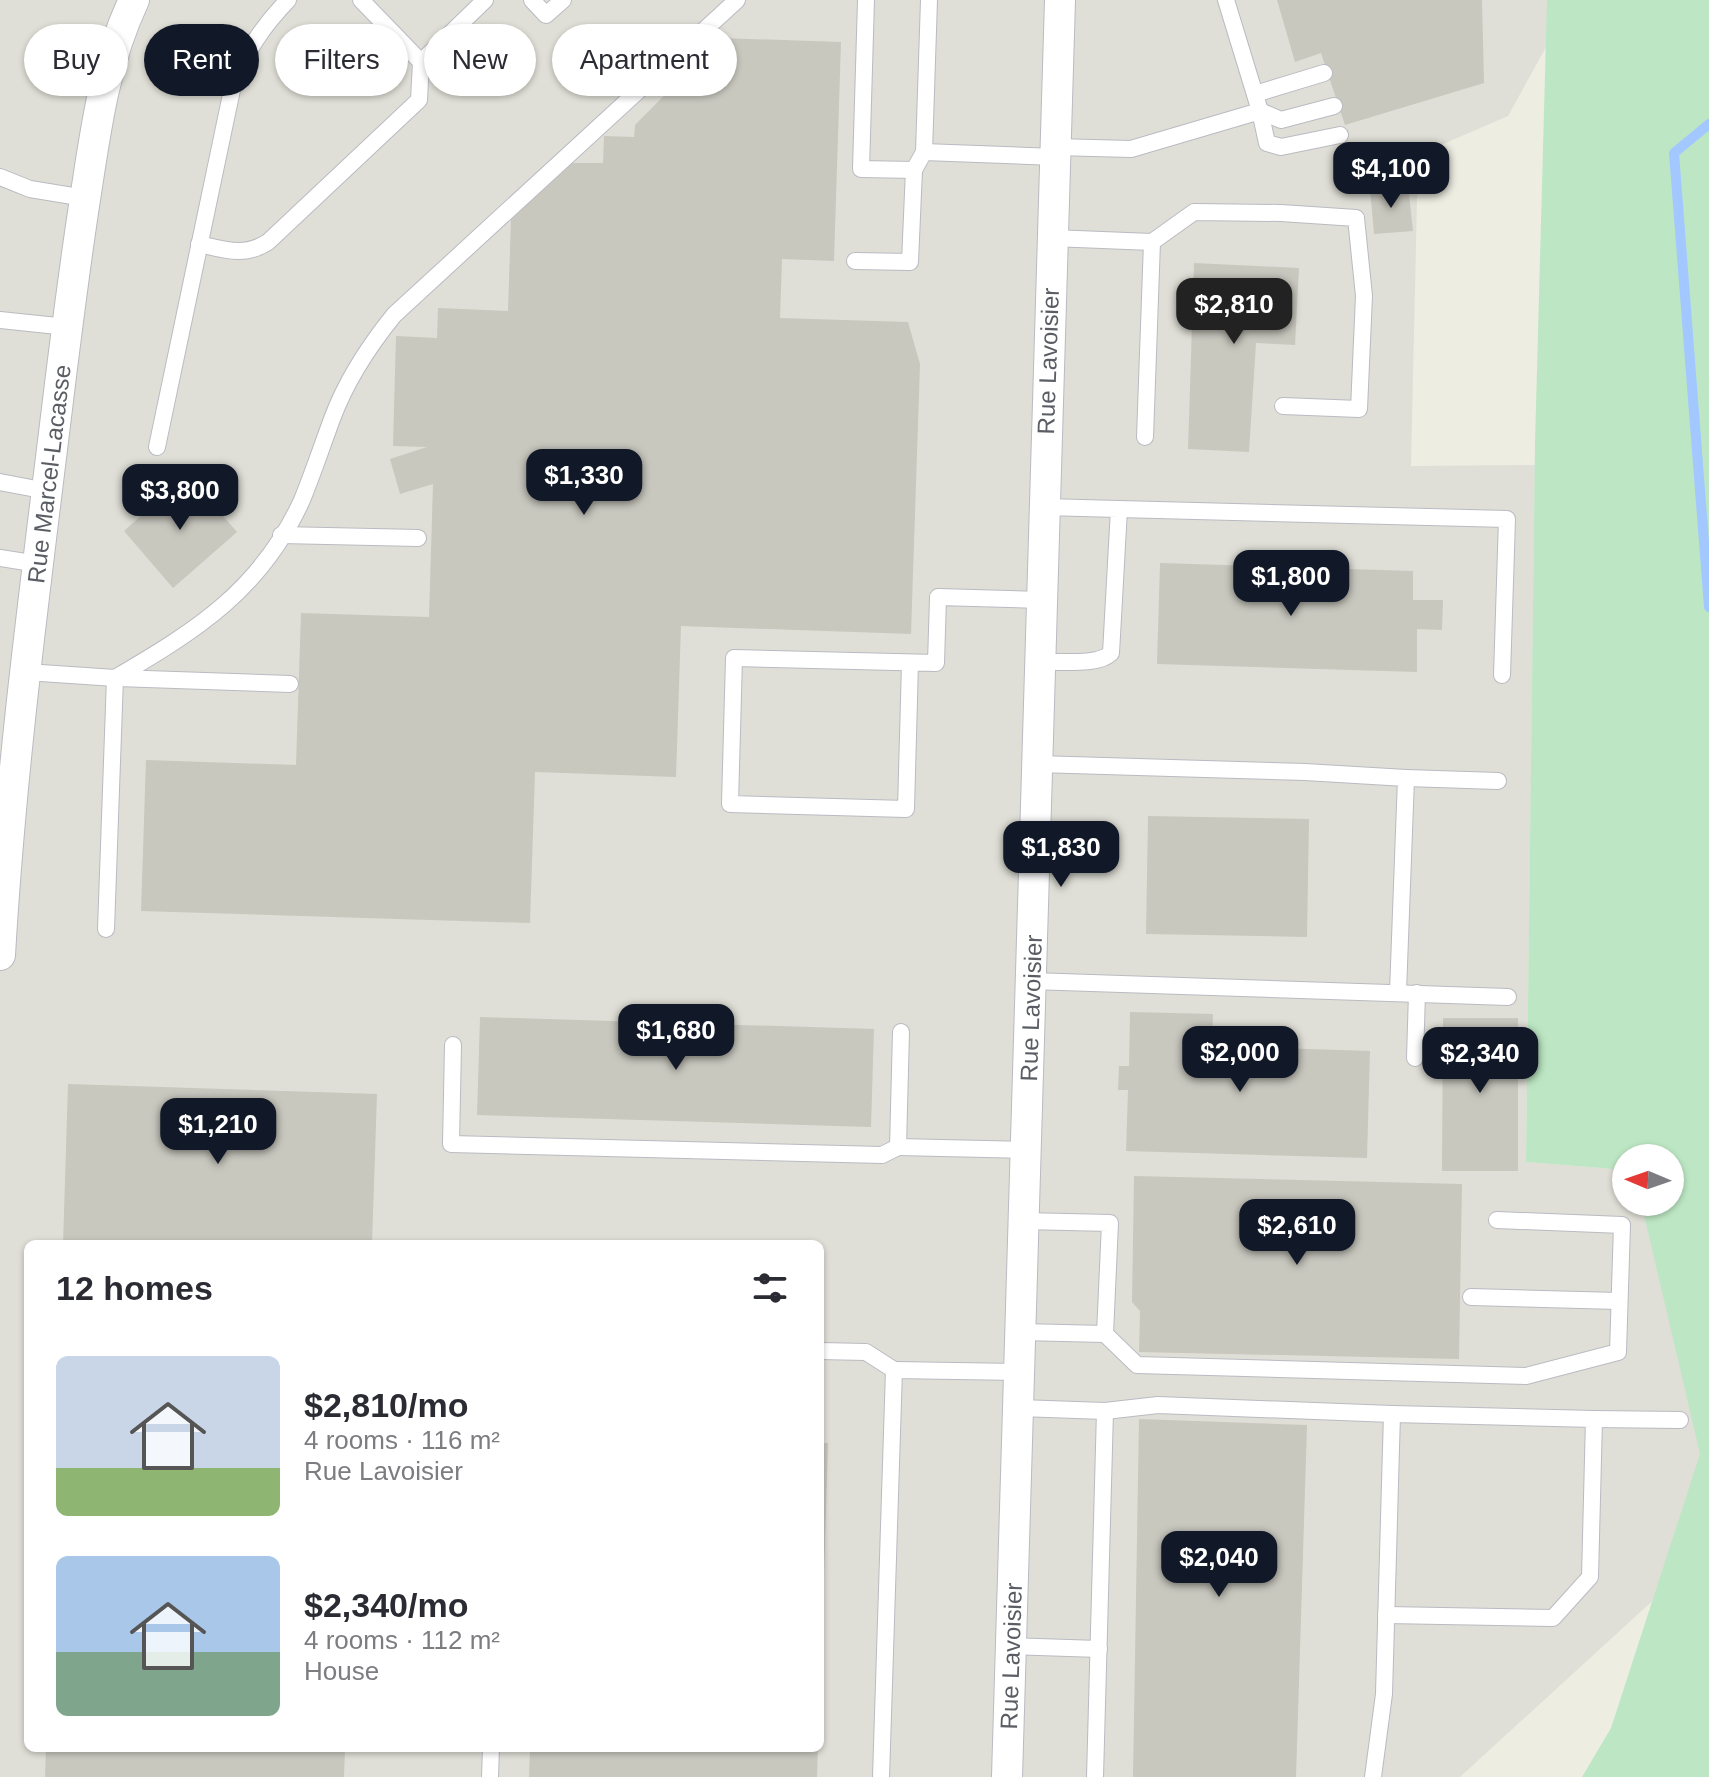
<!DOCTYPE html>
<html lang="en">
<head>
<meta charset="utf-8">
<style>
	:root { --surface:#fff; --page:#f7f7f7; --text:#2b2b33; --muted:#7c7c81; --accent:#111827 }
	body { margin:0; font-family:Helvetica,sans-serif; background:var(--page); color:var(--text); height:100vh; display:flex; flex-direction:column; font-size:30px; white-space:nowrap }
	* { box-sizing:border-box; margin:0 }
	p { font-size:26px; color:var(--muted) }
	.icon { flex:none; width:44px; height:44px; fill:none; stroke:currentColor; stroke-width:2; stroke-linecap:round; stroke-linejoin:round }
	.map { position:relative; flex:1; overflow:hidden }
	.details { position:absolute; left:24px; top:1240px; width:800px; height:512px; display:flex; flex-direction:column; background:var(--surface); border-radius:12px; box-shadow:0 2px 6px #0004 }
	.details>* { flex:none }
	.top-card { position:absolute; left:24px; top:24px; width:800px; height:72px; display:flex; gap:16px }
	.needle { width:52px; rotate:272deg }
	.fabs { position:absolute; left:1612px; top:1144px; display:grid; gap:16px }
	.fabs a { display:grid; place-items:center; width:72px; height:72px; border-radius:50%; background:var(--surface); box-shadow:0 2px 6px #0004; font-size:40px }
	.price { position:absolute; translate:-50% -68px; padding:0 18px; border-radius:16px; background:var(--accent); color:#fff; font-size:26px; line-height:52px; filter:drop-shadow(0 2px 4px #0008) }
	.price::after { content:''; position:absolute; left:50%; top:48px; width:24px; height:18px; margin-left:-12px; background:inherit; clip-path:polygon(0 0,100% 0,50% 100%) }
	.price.active { background:#222; color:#fff }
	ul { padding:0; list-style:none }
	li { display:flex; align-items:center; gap:24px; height:200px; padding:0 32px }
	li span { display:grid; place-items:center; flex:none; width:224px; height:160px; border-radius:12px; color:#555 }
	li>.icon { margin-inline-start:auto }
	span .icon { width:96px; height:96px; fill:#fffc; stroke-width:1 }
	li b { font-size:34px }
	h2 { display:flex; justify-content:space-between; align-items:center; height:96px; padding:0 32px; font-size:34px }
	.chip { padding:0 28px; border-radius:36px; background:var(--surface); box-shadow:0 2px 6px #0004; font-size:28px; line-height:72px }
	.chip.active { background:var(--accent); color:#fff }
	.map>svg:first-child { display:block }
</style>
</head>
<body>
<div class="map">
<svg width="1709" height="1777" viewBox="0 0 1709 1777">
	<rect width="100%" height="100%" fill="#eeede2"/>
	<path fill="#dfdfd7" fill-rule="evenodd" d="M0 0H1572L1508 116 1418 155 1411 466 1535 465 1526 1162 1626 1170V1202H1670L1709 1339V1470L1672 1583 1460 1777H0ZM28 1244H820V1748H28Z"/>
	<path fill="#bde7c4" d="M1547 0H1709V1777H1582L1611 1728 1700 1454 1641 1202H1670V1158H1626V1170L1526 1162 1535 443Z"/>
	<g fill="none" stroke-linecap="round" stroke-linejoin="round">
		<path stroke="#a2c8ff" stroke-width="10" d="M1709 124 1674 153 1709 607"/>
	</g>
	<g fill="#c9c8bf">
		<path d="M1277 0H1482L1484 83 1345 125 1321 53 1295 62Z"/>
		<path d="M721 38 841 42 834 261 782 259 780 318 908 322 920 364 911 634 681 626 676 777 535 772 530 923 141 911 146 760 296 765 301 613 429 617 433 484 400 494 390 459 427 447 393 446 396 336 437 338 438 308 508 311 511 219 566 163H603L604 136 634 137 635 125Z"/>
		<path d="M1408 185 1413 231 1374 234 1370 188Z"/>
		<path d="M1194 263 1299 268 1295 345 1256 343 1249 452 1188 449Z"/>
		<path d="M187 475 237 532 173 588 124 531Z"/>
		<path d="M1160 563 1413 571V600H1443L1442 630 1417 629V672L1157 664Z"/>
		<path d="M1148 816 1309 819 1307 937 1146 934Z"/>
		<path d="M1130 1012 1213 1014 1212 1046 1370 1051 1367 1158 1126 1151 1128 1090H1118L1119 1066H1129Z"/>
		<path d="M480 1017 874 1029 871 1127 477 1115Z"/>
		<path d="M1443 1018H1518V1171H1442Z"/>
		<path d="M68 1084 377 1094 372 1244H63Z"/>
		<path d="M1134 1176 1462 1184 1459 1359 1139 1352 1140 1311 1132 1302Z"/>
		<path d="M1139 1419 1307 1425 1296 1777H1133Z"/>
		<path d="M820 1443H828L823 1612H820Z"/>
		<path d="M46 1748H345L344 1777H45Z"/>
		<path d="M530 1748H818L817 1777H529Z"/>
	</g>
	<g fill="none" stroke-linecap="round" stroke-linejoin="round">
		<g stroke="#babbc2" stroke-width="18">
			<g id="service">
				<path d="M361 0 421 62 485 0"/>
				<path d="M532 0 546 15 563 0"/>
				<path d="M866 0 861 169 914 170 924 152 929 0"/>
				<path d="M1255 94 1324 73"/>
				<path d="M1260 111 1267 143 1281 147 1340 135"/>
				<path d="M1260 111 1281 120 1334 106"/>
				<path d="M1055 147 1131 149 1260 111 1226 0"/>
				<path d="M924 152 1055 157"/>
				<path d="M0 177 30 189 85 198"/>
				<path d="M1052 238 1152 242 1145 437"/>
				<path d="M1152 242 1194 212 1281 213 1356 218 1364 296 1359 409 1283 406"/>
				<path d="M199 244C225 250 245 257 268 242L419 100 421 62"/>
				<path d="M855 261 910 262 914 170"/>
				<path d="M0 320 67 327"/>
				<path d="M157 447 233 85C246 51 263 26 288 0"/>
				<path d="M0 482 47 491"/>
				<path d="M1119 509 1507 519 1502 675"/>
				<path d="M281 535 418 538"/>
				<path d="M0 558 38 564"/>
				<path d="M1040 662C1058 661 1099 666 1111 653L1119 509 1044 507"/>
				<path d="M910 663 906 809 730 804 734 658 936 663 938 597 1042 600"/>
				<path d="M26 672 115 678 106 929"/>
				<path d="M115 678C197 630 261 590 302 500 313 473 322 446 332 419 346 381 369 346 394 315L737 0"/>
				<path d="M117 678 290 684"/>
				<path d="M1037 764 1305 772 1406 778 1398 992"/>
				<path d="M1406 778 1498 781"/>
				<path d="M1031 981 1508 997"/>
				<path d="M901 1032 898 1147 1027 1150"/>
				<path d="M453 1045 451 1144 882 1155 898 1147"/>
				<path d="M1415 1058 1417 993"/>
				<path d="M1471 1297 1619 1301"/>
				<path d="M1021 1332 1105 1334 1110 1223 1024 1221"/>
				<path d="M1105 1334 1137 1365 1526 1376 1618 1352 1622 1225 1497 1220"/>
				<path d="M820 1351 866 1352 894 1370"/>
				<path d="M1019 1408 1105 1411 1095 1777"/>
				<path d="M1105 1411 1158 1405 1392 1414 1384 1694 1373 1777"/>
				<path d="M1594 1419 1680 1420"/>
				<path d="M1386 1615 1553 1618 1590 1577 1594 1419 1392 1414"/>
				<path d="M1011 1646 1099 1649"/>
				<path d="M490 1777 491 1748"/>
				<path d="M881 1777 894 1370 1019 1372"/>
			</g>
		</g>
		<g stroke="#babbc2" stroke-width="32">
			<g id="minor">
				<path d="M0 955C11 764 37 574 60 384 68 320 76 256 86 193 96 127 105 61 134 0"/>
				<path d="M1007 1777 1060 0"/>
			</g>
		</g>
		<use href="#service" stroke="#fff" stroke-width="16"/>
		<use href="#minor" stroke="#fff" stroke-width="30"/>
	</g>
	<g text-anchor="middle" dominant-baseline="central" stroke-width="6" stroke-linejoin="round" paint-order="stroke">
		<g font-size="24" fill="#5b5d64" stroke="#fff">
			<text transform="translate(1048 361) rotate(-88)">Rue Lavoisier</text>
			<text transform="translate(49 474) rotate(-83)">Rue Marcel-Lacasse</text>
			<text transform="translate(1031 1008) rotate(-88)">Rue Lavoisier</text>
			<text transform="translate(1011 1656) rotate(-88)">Rue Lavoisier</text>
		</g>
	</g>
</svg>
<div class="fabs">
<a><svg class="needle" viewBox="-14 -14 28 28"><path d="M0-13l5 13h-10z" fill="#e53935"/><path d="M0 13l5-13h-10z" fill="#7c7c81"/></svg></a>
</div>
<b class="price" style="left:1391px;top:210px">$4,100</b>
<b class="price active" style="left:1234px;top:346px">$2,810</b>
<b class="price" style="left:584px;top:517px">$1,330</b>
<b class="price" style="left:180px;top:532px">$3,800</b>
<b class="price" style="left:1291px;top:618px">$1,800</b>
<b class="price" style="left:1061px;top:889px">$1,830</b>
<b class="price" style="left:676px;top:1072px">$1,680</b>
<b class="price" style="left:1240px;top:1094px">$2,000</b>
<b class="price" style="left:1480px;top:1095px">$2,340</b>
<b class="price" style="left:218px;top:1166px">$1,210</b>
<b class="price" style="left:1297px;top:1267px">$2,610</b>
<b class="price" style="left:1219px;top:1599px">$2,040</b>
<div class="top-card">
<a class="chip">Buy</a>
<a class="chip active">Rent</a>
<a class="chip">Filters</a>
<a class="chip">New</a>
<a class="chip">Apartment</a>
</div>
<section class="details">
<h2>12 homes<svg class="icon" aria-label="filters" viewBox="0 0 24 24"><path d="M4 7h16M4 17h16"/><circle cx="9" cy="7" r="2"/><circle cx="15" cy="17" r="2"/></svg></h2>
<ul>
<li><span style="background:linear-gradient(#c9d6e8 70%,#8fb573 0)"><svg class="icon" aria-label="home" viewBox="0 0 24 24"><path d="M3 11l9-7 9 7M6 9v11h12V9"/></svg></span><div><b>$2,810/mo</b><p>4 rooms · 116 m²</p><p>Rue Lavoisier</p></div></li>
<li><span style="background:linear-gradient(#a9c7e8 60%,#7fa58c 0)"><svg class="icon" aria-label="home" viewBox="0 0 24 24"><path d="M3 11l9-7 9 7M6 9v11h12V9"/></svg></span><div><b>$2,340/mo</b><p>4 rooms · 112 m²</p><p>House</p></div></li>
</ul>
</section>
</div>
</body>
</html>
